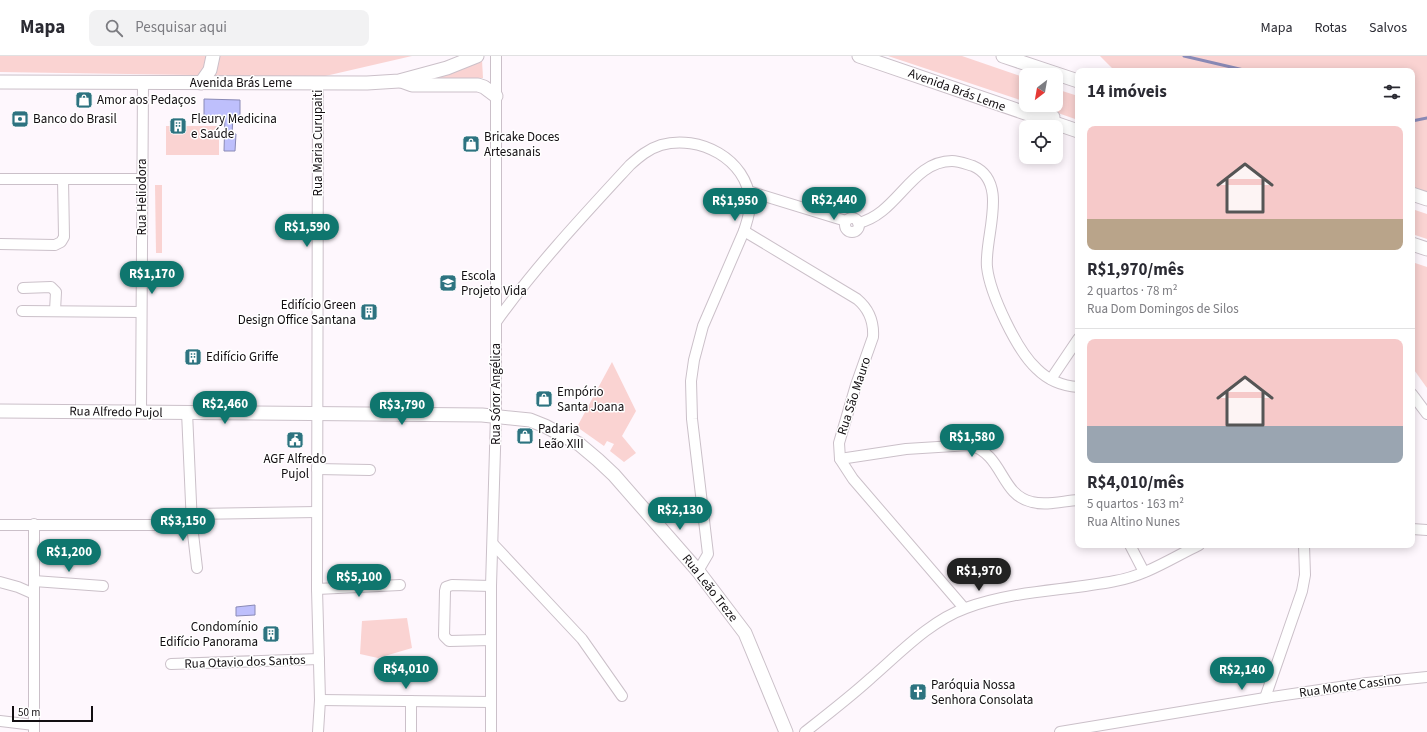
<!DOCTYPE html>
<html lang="pt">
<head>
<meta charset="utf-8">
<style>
	:root { --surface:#fff; --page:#f2f2f3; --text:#2b2b33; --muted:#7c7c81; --line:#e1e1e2; --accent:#0f766e }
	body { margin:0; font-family:"Source Sans 3",sans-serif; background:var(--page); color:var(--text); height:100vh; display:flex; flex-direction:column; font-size:15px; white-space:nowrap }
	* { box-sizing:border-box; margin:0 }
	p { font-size:13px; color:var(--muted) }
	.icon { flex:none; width:22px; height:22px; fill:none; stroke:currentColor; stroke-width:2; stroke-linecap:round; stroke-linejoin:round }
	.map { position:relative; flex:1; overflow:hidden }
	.sheet { position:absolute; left:1075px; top:12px; width:340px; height:480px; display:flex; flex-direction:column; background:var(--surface); border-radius:8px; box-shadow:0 2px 10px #0003 }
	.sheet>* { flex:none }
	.needle { width:26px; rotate:211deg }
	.buttons { position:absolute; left:1019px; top:12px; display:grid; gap:8px }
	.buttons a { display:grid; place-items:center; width:44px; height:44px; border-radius:8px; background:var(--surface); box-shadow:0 2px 10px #0003; font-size:20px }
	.scale { position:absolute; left:12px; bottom:10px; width:81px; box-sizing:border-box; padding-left:4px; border:2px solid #120e11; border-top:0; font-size:11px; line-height:14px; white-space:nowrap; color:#120e11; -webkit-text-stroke:3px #fff; paint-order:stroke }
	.price { position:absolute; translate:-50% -34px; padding:0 9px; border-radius:14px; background:var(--accent); color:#fff; font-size:13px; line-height:26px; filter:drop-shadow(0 1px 2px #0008) }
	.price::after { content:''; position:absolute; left:50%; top:24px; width:12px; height:9px; margin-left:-6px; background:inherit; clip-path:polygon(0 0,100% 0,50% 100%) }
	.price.current { background:#222; color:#fff }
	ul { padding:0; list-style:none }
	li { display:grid; align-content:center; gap:8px; height:212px; padding:0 12px }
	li+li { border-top:1px solid var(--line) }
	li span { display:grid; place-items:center; height:124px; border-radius:8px; color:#555 }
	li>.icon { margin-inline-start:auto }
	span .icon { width:72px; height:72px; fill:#fffc; stroke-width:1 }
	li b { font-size:17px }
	h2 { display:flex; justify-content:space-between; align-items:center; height:48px; padding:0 12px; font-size:17px }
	header { display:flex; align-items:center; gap:24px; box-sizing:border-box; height:56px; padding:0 20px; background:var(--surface); border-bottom:1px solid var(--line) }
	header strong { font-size:19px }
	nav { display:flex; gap:22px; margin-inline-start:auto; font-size:14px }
	.search { width:280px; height:36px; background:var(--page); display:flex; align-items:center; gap:10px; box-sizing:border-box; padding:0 14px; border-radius:8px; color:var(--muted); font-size:15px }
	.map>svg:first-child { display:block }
</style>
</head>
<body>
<header>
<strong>Mapa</strong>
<div class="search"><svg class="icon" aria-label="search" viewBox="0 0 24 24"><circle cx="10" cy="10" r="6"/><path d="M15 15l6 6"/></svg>Pesquisar aqui</div>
<nav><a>Mapa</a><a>Rotas</a><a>Salvos</a></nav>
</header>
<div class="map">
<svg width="1427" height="676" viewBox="0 0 1427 676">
	<rect width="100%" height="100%" fill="#fef7fd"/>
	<g fill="#fad3d2">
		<path d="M0 0H412L321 21 0 16Z"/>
		<path d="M888 0H962L1026 22V46Z"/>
		<path d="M1100 0H1427V140L1412 135V15H1115Z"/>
		<path d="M482 4 483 22 418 26Z"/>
		<path d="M1056 33 1078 40V64L1035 49H1056Z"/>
		<rect x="166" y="70" width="53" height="29"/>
		<path d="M155 129H162V197H156Z"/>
		<path d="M1412 153 1427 158V183L1412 178Z"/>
		<path d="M1412 206 1427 211V332L1412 311Z"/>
		<path d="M612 306 636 355 622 380 636 397 624 406 610 395 614 388 607 385 604 390 577 371Z"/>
		<path d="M407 562 412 592 378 602 360 598 362 565Z"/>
	</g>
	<g fill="#bebffc" stroke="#8a8ab6">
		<path d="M204 43 240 44V60H233L232 78H236L235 95H224L225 60H204Z"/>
		<path d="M255 549V559L236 560V551Z"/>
	</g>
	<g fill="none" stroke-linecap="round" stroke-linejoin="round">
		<g stroke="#8a8ab6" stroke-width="3">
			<path d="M1184 0 1248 15"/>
			<path d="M1412 65 1427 62"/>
		</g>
		<g stroke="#cbc0c9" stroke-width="12">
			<g id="minor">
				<path d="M318 27 317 533 320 644 318 676"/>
				<path d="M0 123H142"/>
				<path d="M748 135 846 165"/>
				<circle cx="852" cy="169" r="7"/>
				<path d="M858 167C897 159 911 105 952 105 959 105 966 108 973 110 1010 126 984 181 987 211 990 238 1017 295 1037 313 1048 324 1063 330 1078 331"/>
				<path d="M744 175 857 243C869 253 874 265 873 281L856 329 839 387 840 403 853 423 964 552"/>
				<path d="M0 188 55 189 61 186 64 181 63 123"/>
				<path d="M23 232 51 231 56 236 55 255"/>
				<path d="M22 255 141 256"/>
				<path d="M496 266C536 210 583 160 630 109 639 101 648 93 661 89 699 78 747 103 750 145 751 155 747 165 744 175L703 270 694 304 691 325 692 363 708 498 698 515"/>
				<path d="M1051 323 1078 283"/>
				<path d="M1412 338 1427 358"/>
				<path d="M141 356 143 26"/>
				<path d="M187 356 192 469 197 512"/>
				<path d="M840 403 906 393 970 389C1004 399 1000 439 1032 446 1046 450 1063 445 1078 444"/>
				<path d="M317 413 370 414"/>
				<path d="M192 458 317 456"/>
				<path d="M0 469H192"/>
				<path d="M1412 473 1427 474"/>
				<path d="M493 488 582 583 622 640"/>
				<path d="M1130 489 1144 516"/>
				<path d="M34 525 103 530"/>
				<path d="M0 526 18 531 34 538"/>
				<path d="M317 533 400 529"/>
				<path d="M491 584 449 585 444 580 445 535 446 531 452 529 491 530"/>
				<path d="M171 608 319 603"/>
				<path d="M1265 642 1302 535 1305 519 1304 489"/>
				<path d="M320 644 491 646"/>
				<path d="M0 665 34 669"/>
				<path d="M34 676V468"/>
				<path d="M411 676V645"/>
				<path d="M491 676V530L496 359V0"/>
				<path d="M805 676C828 658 850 641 871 622 900 597 930 565 966 552 1015 534 1065 535 1115 525 1145 520 1172 502 1199 489"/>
				<path d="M1060 676 1265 642 1367 627 1427 621"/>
			</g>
		</g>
		<g stroke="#cbc0c9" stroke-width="15">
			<g id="major">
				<path d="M859 0 1078 75"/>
				<path d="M1003 0 1078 25"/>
				<path d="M401 25 412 29H478L484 31 496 40"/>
				<path d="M0 26 367 27 399 25 447 12 477 0"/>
				<path d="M201 27 210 14 213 0"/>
				<path d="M1034 49 1053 61"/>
				<path d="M1412 138 1427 143"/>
				<path d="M1412 188 1427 193"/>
				<path d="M0 355 482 359 530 364 545 370 579 388 598 404 614 419 698 515 745 577 786 676"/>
			</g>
		</g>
		<use href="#minor" stroke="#fff" stroke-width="10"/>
		<use href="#major" stroke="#fff" stroke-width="13"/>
	</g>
	<defs>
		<g id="shop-square" transform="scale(0.9)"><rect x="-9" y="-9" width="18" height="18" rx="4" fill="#2d7380" stroke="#fff"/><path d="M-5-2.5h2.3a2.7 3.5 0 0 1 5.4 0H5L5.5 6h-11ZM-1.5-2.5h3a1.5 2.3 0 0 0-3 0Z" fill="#fff"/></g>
		<g id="bank-square" transform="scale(0.9)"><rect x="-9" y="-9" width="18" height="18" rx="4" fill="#2d7380" stroke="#fff"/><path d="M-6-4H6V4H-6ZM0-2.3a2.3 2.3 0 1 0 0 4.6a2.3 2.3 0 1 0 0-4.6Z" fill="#fff"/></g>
		<g id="building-square" transform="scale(0.9)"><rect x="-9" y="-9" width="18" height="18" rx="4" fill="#2d7380" stroke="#fff"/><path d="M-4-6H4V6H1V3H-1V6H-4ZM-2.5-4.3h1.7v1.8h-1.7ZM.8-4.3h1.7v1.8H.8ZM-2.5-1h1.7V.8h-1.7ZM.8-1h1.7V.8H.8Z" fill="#fff"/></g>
		<g id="school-square" transform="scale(0.9)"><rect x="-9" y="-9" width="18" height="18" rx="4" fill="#2d7380" stroke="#fff"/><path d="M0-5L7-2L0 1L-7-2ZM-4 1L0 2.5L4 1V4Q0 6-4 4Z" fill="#fff"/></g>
		<g id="civic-square" transform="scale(0.9)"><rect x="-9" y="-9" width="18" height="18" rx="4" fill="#2d7380" stroke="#fff"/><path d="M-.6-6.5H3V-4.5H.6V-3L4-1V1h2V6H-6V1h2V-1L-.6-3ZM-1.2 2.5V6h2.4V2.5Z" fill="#fff"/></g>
		<g id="church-square" transform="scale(0.9)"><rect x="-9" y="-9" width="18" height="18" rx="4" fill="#2d7380" stroke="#fff"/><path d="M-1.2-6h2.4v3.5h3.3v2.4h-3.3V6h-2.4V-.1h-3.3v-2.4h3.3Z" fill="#fff"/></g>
	</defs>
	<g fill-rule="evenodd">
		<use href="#shop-square" x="84" y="44"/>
		<use href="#bank-square" x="20" y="63"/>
		<use href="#building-square" x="178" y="70"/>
		<use href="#shop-square" x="471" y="88"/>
		<use href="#school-square" x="448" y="227"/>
		<use href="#building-square" x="369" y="256"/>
		<use href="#building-square" x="193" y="301"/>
		<use href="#shop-square" x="544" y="343"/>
		<use href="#shop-square" x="525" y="380"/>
		<use href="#civic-square" x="295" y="384"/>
		<use href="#building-square" x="271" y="578"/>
		<use href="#church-square" x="918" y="636"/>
	</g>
	<g text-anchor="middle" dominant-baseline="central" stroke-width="3" stroke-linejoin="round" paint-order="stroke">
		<g font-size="13" fill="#120e11" stroke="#fff">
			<text x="241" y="27">Avenida Brás Leme</text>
			<text transform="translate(957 34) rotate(20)">Avenida Brás Leme</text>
			<text transform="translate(318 87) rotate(-90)">Rua Maria Curupaiti</text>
			<text transform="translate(142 141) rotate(-90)">Rua Heliodora</text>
			<text transform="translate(496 338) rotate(-90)">Rua Sóror Angélica</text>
			<text transform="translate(854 340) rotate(-72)">Rua São Mauro</text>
			<text transform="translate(116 356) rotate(1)">Rua Alfredo Pujol</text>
			<text transform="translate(710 532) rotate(52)">Rua Leão Treze</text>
			<text transform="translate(245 606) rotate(-2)">Rua Otavio dos Santos</text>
			<text transform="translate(1350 630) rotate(-8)">Rua Monte Cassino</text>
		</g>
		<g font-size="13" fill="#120e11" stroke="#fff" text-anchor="start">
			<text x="97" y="44">Amor aos Pedaços</text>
			<text x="33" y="63">Banco do Brasil</text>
			<text x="191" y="63">Fleury Medicina<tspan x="191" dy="15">e Saúde</tspan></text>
			<text x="484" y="81">Bricake Doces<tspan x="484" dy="15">Artesanais</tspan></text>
			<text x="461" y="220">Escola<tspan x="461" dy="15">Projeto Vida</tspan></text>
			<text x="356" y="249" text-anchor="end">Edifício Green<tspan x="356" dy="15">Design Office Santana</tspan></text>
			<text x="206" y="301">Edifício Griffe</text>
			<text x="557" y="336">Empório<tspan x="557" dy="15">Santa Joana</tspan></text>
			<text x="538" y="373">Padaria<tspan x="538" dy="15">Leão XIII</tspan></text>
			<text x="295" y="403" text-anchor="middle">AGF Alfredo<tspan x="295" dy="15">Pujol</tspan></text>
			<text x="258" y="571" text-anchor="end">Condomínio<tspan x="258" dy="15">Edifício Panorama</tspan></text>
			<text x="931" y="629">Paróquia Nossa<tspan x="931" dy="15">Senhora Consolata</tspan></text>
		</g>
	</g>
</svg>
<div class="buttons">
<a><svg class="needle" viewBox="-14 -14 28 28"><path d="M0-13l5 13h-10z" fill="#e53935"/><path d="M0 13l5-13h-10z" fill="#7c7c81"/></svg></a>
<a><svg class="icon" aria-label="locate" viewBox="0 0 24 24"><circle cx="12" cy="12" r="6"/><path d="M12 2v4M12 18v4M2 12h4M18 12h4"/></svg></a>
</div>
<div class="scale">50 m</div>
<b class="price" style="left:834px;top:165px">R$2,440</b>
<b class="price" style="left:735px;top:166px">R$1,950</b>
<b class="price" style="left:307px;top:192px">R$1,590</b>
<b class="price" style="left:152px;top:239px">R$1,170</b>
<b class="price" style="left:225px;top:369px">R$2,460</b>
<b class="price" style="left:402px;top:370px">R$3,790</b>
<b class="price" style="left:972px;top:402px">R$1,580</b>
<b class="price" style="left:680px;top:475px">R$2,130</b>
<b class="price" style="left:183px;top:486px">R$3,150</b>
<b class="price" style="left:69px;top:517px">R$1,200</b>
<b class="price current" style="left:979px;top:536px">R$1,970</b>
<b class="price" style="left:359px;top:542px">R$5,100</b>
<b class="price" style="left:406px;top:634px">R$4,010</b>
<b class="price" style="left:1242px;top:635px">R$2,140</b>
<section class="sheet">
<h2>14 imóveis<svg class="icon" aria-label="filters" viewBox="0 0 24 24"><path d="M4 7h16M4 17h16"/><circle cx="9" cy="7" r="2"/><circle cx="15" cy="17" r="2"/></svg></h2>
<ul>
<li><span style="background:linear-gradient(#f6c9c9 75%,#b9a48a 0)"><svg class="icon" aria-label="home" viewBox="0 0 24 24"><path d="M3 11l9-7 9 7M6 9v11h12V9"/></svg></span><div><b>R$1,970/mês</b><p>2 quartos · 78 m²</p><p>Rua Dom Domingos de Silos</p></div></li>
<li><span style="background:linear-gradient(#f6c9c9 70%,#9aa5b1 0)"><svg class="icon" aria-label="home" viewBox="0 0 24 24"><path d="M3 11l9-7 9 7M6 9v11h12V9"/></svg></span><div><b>R$4,010/mês</b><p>5 quartos · 163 m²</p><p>Rua Altino Nunes</p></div></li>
</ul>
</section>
</div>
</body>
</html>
